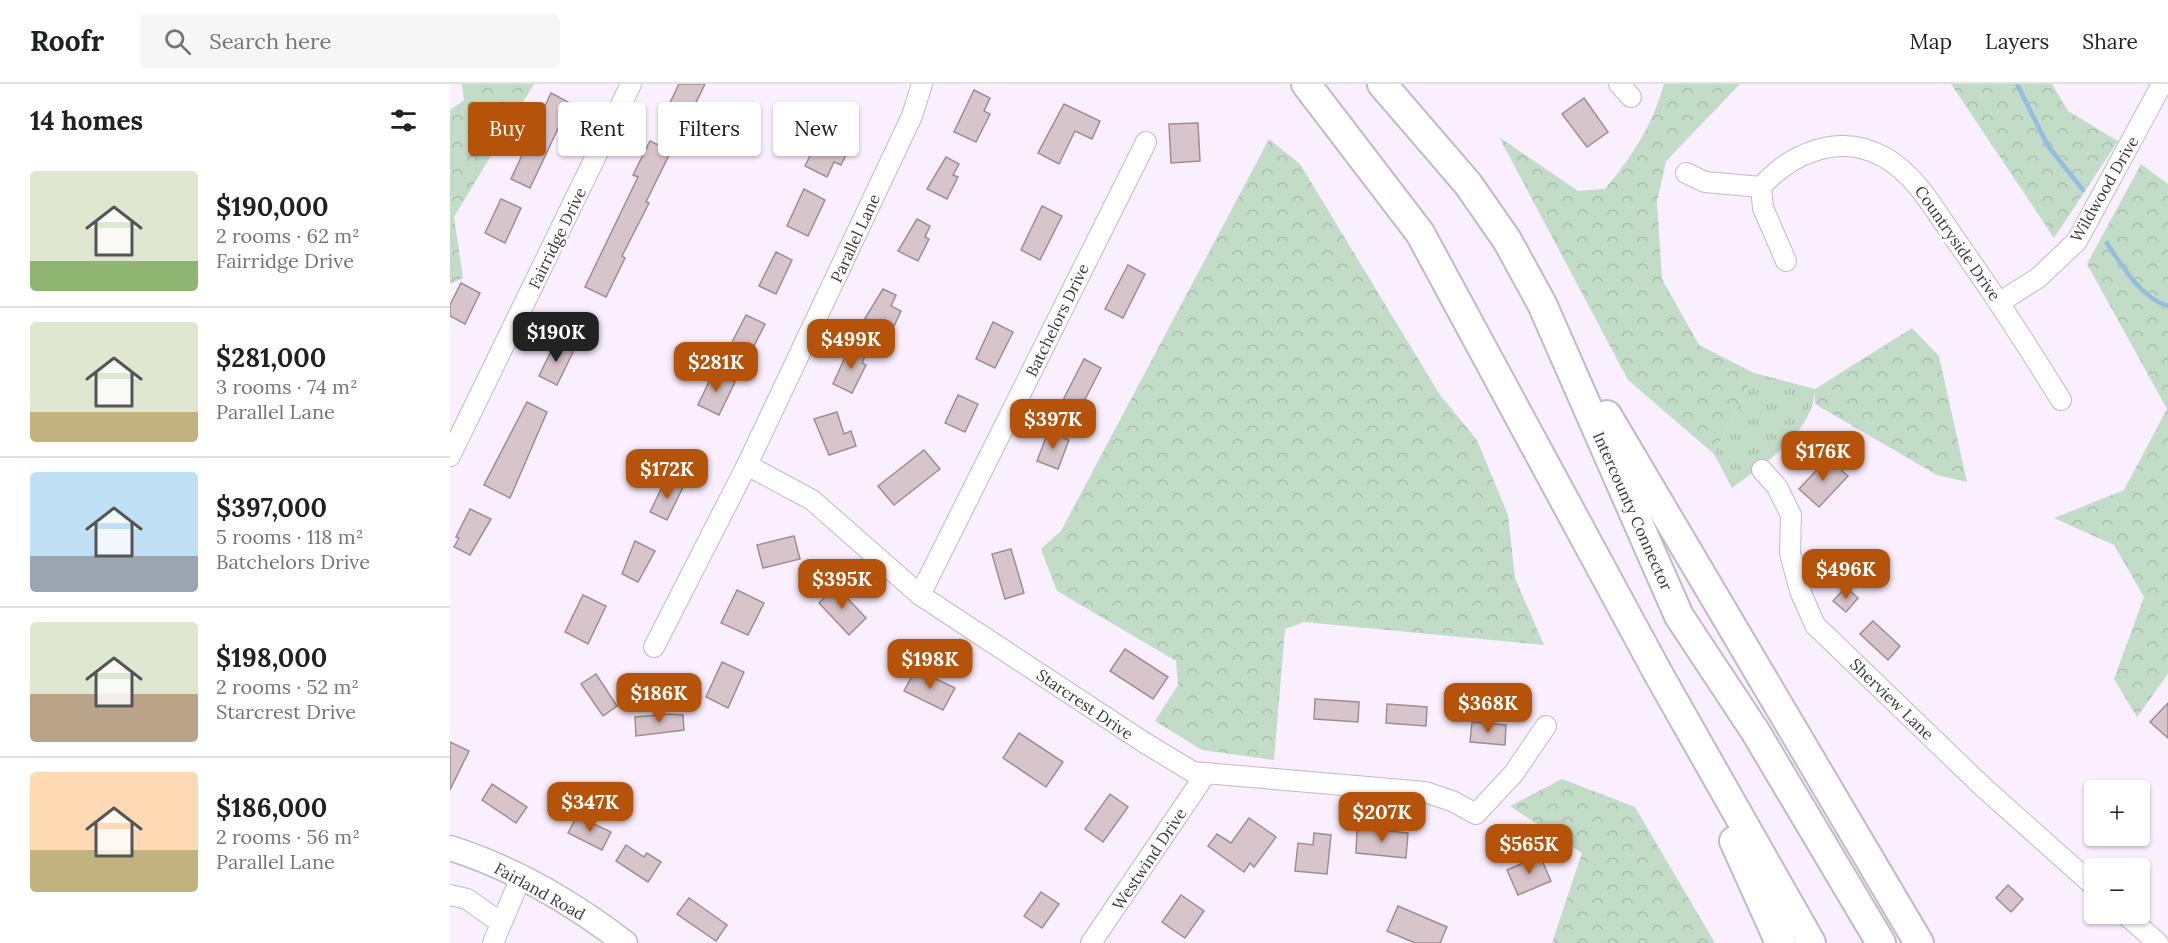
<!DOCTYPE html>
<html lang="en">
<head>
<meta charset="utf-8">
<style>
	:root { --surface:#fff; --page:#f6f6f6; --text:#202124; --muted:#757577; --line:#e0e0e0; --accent:#b45309 }
	body { margin:0; font-family:Lora,serif; background:var(--page); color:var(--text); height:100vh; display:flex; flex-direction:column; font-size:22px; white-space:nowrap }
	* { box-sizing:border-box; margin:0 }
	p { font-size:20px; color:var(--muted) }
	.icon { flex:none; width:33px; height:33px; fill:none; stroke:currentColor; stroke-width:2; stroke-linecap:round; stroke-linejoin:round }
	.map { position:relative; flex:1; overflow:hidden }
	.panel { display:flex; flex-direction:column; background:var(--surface); width:450px }
	.panel>* { flex:none }
	.hud { position:absolute; left:18px; top:18px; width:570px; height:54px; display:flex; gap:12px }
	.fabs { position:absolute; left:1634px; top:696px; display:grid; gap:12px }
	.fabs a { display:grid; place-items:center; width:66px; height:66px; border-radius:6px; background:var(--surface); box-shadow:0 2px 4px #0004; font-size:30px }
	.price { position:absolute; translate:-50% -51px; padding:0 14px; border-radius:12px; background:var(--accent); color:#fff; font-size:20px; line-height:39px; filter:drop-shadow(0 2px 3px #0008) }
	.price::after { content:''; position:absolute; left:50%; top:36px; width:18px; height:14px; margin-left:-9px; background:inherit; clip-path:polygon(0 0,100% 0,50% 100%) }
	.price.current { background:#222; color:#fff }
	ul { padding:0; list-style:none }
	li { display:flex; align-items:center; gap:18px; height:150px; padding:0 30px }
	li+li { border-top:2px solid var(--line) }
	li span { display:grid; place-items:center; flex:none; width:168px; height:120px; border-radius:6px; color:#555 }
	li>.icon { margin-inline-start:auto }
	span .icon { width:72px; height:72px; fill:#fffc; stroke-width:1 }
	li b { font-size:26px }
	h2 { display:flex; justify-content:space-between; align-items:center; height:72px; padding:0 30px; font-size:26px }
	.tag { padding:0 21px; border-radius:6px; background:var(--surface); box-shadow:0 2px 4px #0004; font-size:21px; line-height:54px }
	.tag.current { background:var(--accent); color:#fff }
	header { display:flex; align-items:center; gap:36px; box-sizing:border-box; height:84px; padding:0 30px; background:var(--surface); border-bottom:2px solid var(--line) }
	header strong { font-size:28px }
	nav { display:flex; gap:33px; margin-inline-start:auto; font-size:21px }
	.search { width:420px; height:54px; background:var(--page); display:flex; align-items:center; gap:15px; box-sizing:border-box; padding:0 21px; border-radius:6px; color:var(--muted); font-size:22px }
	main { display:flex; flex:1; min-height:0 }
	.map>svg:first-child { display:block }
</style>
</head>
<body>
<header>
<strong>Roofr</strong>
<div class="search"><svg class="icon" aria-label="search" viewBox="0 0 24 24"><circle cx="10" cy="10" r="6"/><path d="M15 15l6 6"/></svg>Search here</div>
<nav><a>Map</a><a>Layers</a><a>Share</a></nav>
</header>
<main>
<section class="panel">
<h2>14 homes<svg class="icon" aria-label="filters" viewBox="0 0 24 24"><path d="M4 7h16M4 17h16"/><circle cx="9" cy="7" r="2"/><circle cx="15" cy="17" r="2"/></svg></h2>
<ul>
<li><span style="background:linear-gradient(#dfe7d0 75%,#8fb573 0)"><svg class="icon" aria-label="home" viewBox="0 0 24 24"><path d="M3 11l9-7 9 7M6 9v11h12V9"/></svg></span><div><b>$190,000</b><p>2 rooms · 62 m²</p><p>Fairridge Drive</p></div></li>
<li><span style="background:linear-gradient(#dfe7d0 75%,#c2b280 0)"><svg class="icon" aria-label="home" viewBox="0 0 24 24"><path d="M3 11l9-7 9 7M6 9v11h12V9"/></svg></span><div><b>$281,000</b><p>3 rooms · 74 m²</p><p>Parallel Lane</p></div></li>
<li><span style="background:linear-gradient(#bfe0f5 70%,#9aa5b1 0)"><svg class="icon" aria-label="home" viewBox="0 0 24 24"><path d="M3 11l9-7 9 7M6 9v11h12V9"/></svg></span><div><b>$397,000</b><p>5 rooms · 118 m²</p><p>Batchelors Drive</p></div></li>
<li><span style="background:linear-gradient(#dfe7d0 60%,#b9a48a 0)"><svg class="icon" aria-label="home" viewBox="0 0 24 24"><path d="M3 11l9-7 9 7M6 9v11h12V9"/></svg></span><div><b>$198,000</b><p>2 rooms · 52 m²</p><p>Starcrest Drive</p></div></li>
<li><span style="background:linear-gradient(#ffd9b3 65%,#c2b280 0)"><svg class="icon" aria-label="home" viewBox="0 0 24 24"><path d="M3 11l9-7 9 7M6 9v11h12V9"/></svg></span><div><b>$186,000</b><p>2 rooms · 56 m²</p><p>Parallel Lane</p></div></li>
</ul>
</section>
<div class="map">
<svg width="1718" height="859" viewBox="0 0 1718 859">
	<defs>
		<pattern id="grass-tufts" width="24" height="20" patternUnits="userSpaceOnUse" patternTransform="scale(1.5)"><rect width="24" height="20" fill="#c2dcc8"/><path d="M3 7l-1-3M5 7V3M7 7l1-3M15 17l-1-3M17 17v-4M19 17l1-3" fill="none" stroke="#a8bead"/></pattern>
		<pattern id="forest-crowns" width="20" height="18" patternUnits="userSpaceOnUse" patternTransform="scale(1.5)"><rect width="20" height="18" fill="#c2dcc8"/><path d="M2 6a3 3 0 1 1 6 0M12 15a3 3 0 1 1 6 0" fill="none" stroke="#a8bead"/></pattern>
	</defs>
	<rect width="100%" height="100%" fill="#faefff"/>
	<path fill="url(#grass-tufts)" d="M1304 289 1365 305C1364 348 1313 381 1282 404L1264 370Z"/>
	<g fill="url(#forest-crowns)">
		<path d="M12 0H84L4 133 13 194 0 200V26L14 16Z"/>
		<path d="M1214 0H1290L1216 77 1207 118 1212 195 1249 261 1304 289 1264 370 1178 296 1049 53 1128 107 1155 105C1182 73 1203 40 1214 0Z"/>
		<path d="M1501 0H1602L1618 27 1668 57 1604 154Z"/>
		<path d="M819 55 850 80 990 311 1027 356 1058 431 1065 494 1094 561 854 538 835 545 824 676 752 666 705 637 728 601 726 577 607 507 591 465 611 447Z"/>
		<path d="M1691 80 1718 100V590L1687 633 1664 595 1694 513 1664 461 1604 434 1674 406 1717 325 1637 180Z"/>
		<path d="M1462 244 1489 272 1517 398 1487 391 1365 320V305Z"/>
		<path d="M1112 695 1185 723 1265 859H1102L1132 769 1060 722Z"/>
	</g>
	<g fill="none" stroke-linecap="round" stroke-linejoin="round">
		<g stroke="#95bde0" stroke-width="4.5">
			<path d="M1567 0 1598 62 1633 106"/>
			<path d="M1657 159C1672 182 1691 214 1718 222"/>
		</g>
	</g>
	<g fill="#d8c5cb" stroke="#9f8d93" stroke-width="1.5">
		<path d="M229 0H255L235 41 214 31Z"/>
		<path d="M524 6 540 14 534 27 540 30 526 58 504 48Z"/>
		<path d="M101 9 120 19 80 104 61 95Z"/>
		<path d="M1134 14 1158 48 1137 63 1112 30Z"/>
		<path d="M614 20 650 37 642 55 625 47 609 80 588 69Z"/>
		<path d="M386 38 407 48 391 81 384 78 377 93 355 82 362 68 370 71Z"/>
		<path d="M748 39 750 77 721 79 719 40Z"/>
		<path d="M200 57 221 67 196 118 199 119 172 172 175 174 156 213 135 203 188 93 183 91Z"/>
		<path d="M496 73 509 80 503 91 508 93 497 115 477 105Z"/>
		<path d="M354 105 375 116 358 152 337 142Z"/>
		<path d="M51 115 71 124 55 159 35 149Z"/>
		<path d="M592 122 612 132 590 176 571 166Z"/>
		<path d="M467 135 480 142 475 153 479 155 468 177 448 167Z"/>
		<path d="M326 168 342 176 326 210 309 202Z"/>
		<path d="M678 181 695 190 673 234 655 225Z"/>
		<path d="M11 199 30 209 15 240 0 232V221Z"/>
		<path d="M433 205 446 211 441 222 451 227 444 242 438 239 434 246 414 236Z"/>
		<path d="M296 231 315 240 298 274 279 264Z"/>
		<path d="M543 238 563 248 545 284 526 275Z"/>
		<path d="M106 257 124 266 107 301 89 292Z"/>
		<path d="M404 261 417 268 412 279 416 281 402 309 383 300 396 271 398 273Z"/>
		<path d="M634 275 651 284 627 331 610 322Z"/>
		<path d="M264 287 285 298 269 331 248 321Z"/>
		<path d="M508 311 528 320 515 348 495 339Z"/>
		<path d="M77 318 97 328 60 414 34 401Z"/>
		<path d="M387 328 394 350 401 347 406 362 379 371 364 335Z"/>
		<path d="M598 348 619 356 608 385 587 377Z"/>
		<path d="M474 366 490 385 444 421 428 402Z"/>
		<path d="M1378 374 1398 392 1369 423 1349 405Z"/>
		<path d="M216 395 233 403 217 436 200 428Z"/>
		<path d="M20 425 41 435 20 471 4 463 9 454 6 453Z"/>
		<path d="M344 452 350 475 313 484 307 461Z"/>
		<path d="M185 457 205 467 188 498 172 490Z"/>
		<path d="M561 465 574 509 555 515 542 470Z"/>
		<path d="M386 502 416 534 399 551 369 519Z"/>
		<path d="M1396 503 1408 514 1396 528 1383 517Z"/>
		<path d="M287 506 314 519 298 551 271 539Z"/>
		<path d="M133 511 156 522 138 560 115 548Z"/>
		<path d="M1423 537 1450 562 1438 576 1410 550Z"/>
		<path d="M675 565 718 593 703 615 660 587Z"/>
		<path d="M272 578 294 588 278 624 256 613Z"/>
		<path d="M466 585 505 604 493 626 454 607Z"/>
		<path d="M146 590 167 622 153 632 131 600Z"/>
		<path d="M865 615 909 618 908 638 864 635Z"/>
		<path d="M1718 619V654L1700 638Z"/>
		<path d="M937 620 977 623 976 642 936 639Z"/>
		<path d="M220 630 233 631 234 646 186 652 185 633Z"/>
		<path d="M1022 638 1056 641 1055 661 1020 658Z"/>
		<path d="M569 649 613 678 596 703 553 674Z"/>
		<path d="M0 658 19 667 0 706Z"/>
		<path d="M42 700 77 723 66 739 32 716Z"/>
		<path d="M660 710 678 723 653 758 635 745Z"/>
		<path d="M127 732 161 748 152 766 118 749Z"/>
		<path d="M799 734 826 753 804 783 800 779 794 788 758 762 767 750 781 759Z"/>
		<path d="M907 744 958 749 956 774 906 769Z"/>
		<path d="M864 749 881 751 877 790 845 787 848 759 863 761Z"/>
		<path d="M176 761 194 773 197 769 211 778 198 798 166 777Z"/>
		<path d="M1090 772 1101 797 1068 811 1057 786Z"/>
		<path d="M1558 801 1573 815 1561 828 1546 814Z"/>
		<path d="M591 808 609 820 592 844 574 832Z"/>
		<path d="M731 811 754 827 735 854 712 838Z"/>
		<path d="M239 814 277 841 266 857 227 830Z"/>
		<path d="M948 822 997 843 990 859H965L937 847Z"/>
	</g>
	<g fill="none" stroke-linecap="round" stroke-linejoin="round">
		<g stroke="#c2b8c7" stroke-width="22">
			<g id="minor">
				<path d="M1169 0 1181 13"/>
				<path d="M1236 89 1255 98 1311 103C1341 69 1390 48 1434 73 1466 91 1484 125 1505 155 1542 207 1577 261 1611 316"/>
				<path d="M1311 103 1313 124 1336 177"/>
				<path d="M1550 218 1588 194 1627 157 1712 0"/>
				<path d="M0 372 181 0"/>
				<path d="M297 381 362 416 470 511 695 659 743 688 975 708 1002 717 1026 730 1064 689 1096 642"/>
				<path d="M1312 386 1327 403 1341 431 1340 469 1350 507 1365 541 1532 702 1644 802"/>
				<path d="M470 511 696 58"/>
				<path d="M204 563 297 381 462 32 472 0"/>
				<path d="M0 811 17 815 51 839"/>
				<path d="M1675 830 1708 859"/>
				<path d="M43 859 71 793"/>
				<path d="M641 859 755 691"/>
			</g>
		</g>
		<g stroke="#c2b8c7" stroke-width="27">
			<path id="major" d="M0 764C63 784 123 819 175 859"/>
		</g>
		<g stroke="#c2b8c7" stroke-width="32">
			<g id="highway">
				<path d="M856 0 970 149 1209 591 1361 859"/>
				<path d="M932 0 1018 100 1057 156 1092 220 1229 532 1305 647 1431 859"/>
				<path d="M1157 331 1469 859"/>
				<path d="M1284 757 1330 859"/>
			</g>
		</g>
		<use href="#minor" stroke="#fff" stroke-width="20"/>
		<use href="#major" stroke="#fff" stroke-width="24"/>
		<use href="#highway" stroke="#fff" stroke-width="28"/>
	</g>
	<g text-anchor="middle" dominant-baseline="central" stroke-width="5" stroke-linejoin="round" paint-order="stroke">
		<g font-size="16" fill="#3d393f" stroke="#fff">
			<text transform="translate(1654 105) rotate(-60)">Wildwood Drive</text>
			<text transform="translate(107 154) rotate(-64)">Fairridge Drive</text>
			<text transform="translate(405 154) rotate(-65)">Parallel Lane</text>
			<text transform="translate(1508 159) rotate(55)">Countryside Drive</text>
			<text transform="translate(607 236) rotate(-64)">Batchelors Drive</text>
			<text transform="translate(1183 427) rotate(66)">Intercounty Connector</text>
			<text transform="translate(1442 615) rotate(44)">Sherview Lane</text>
			<text transform="translate(635 620) rotate(34)">Starcrest Drive</text>
			<text transform="translate(699 775) rotate(-56)">Westwind Drive</text>
			<text transform="translate(90 807) rotate(29)">Fairland Road</text>
		</g>
	</g>
</svg>
<div class="fabs">
<a>+</a>
<a>−</a>
</div>
<b class="price current" style="left:106px;top:279px">$190K</b>
<b class="price" style="left:401px;top:286px">$499K</b>
<b class="price" style="left:266px;top:309px">$281K</b>
<b class="price" style="left:603px;top:366px">$397K</b>
<b class="price" style="left:1373px;top:398px">$176K</b>
<b class="price" style="left:217px;top:416px">$172K</b>
<b class="price" style="left:1396px;top:516px">$496K</b>
<b class="price" style="left:392px;top:526px">$395K</b>
<b class="price" style="left:480px;top:606px">$198K</b>
<b class="price" style="left:209px;top:640px">$186K</b>
<b class="price" style="left:1038px;top:650px">$368K</b>
<b class="price" style="left:140px;top:749px">$347K</b>
<b class="price" style="left:932px;top:759px">$207K</b>
<b class="price" style="left:1079px;top:791px">$565K</b>
<div class="hud">
<a class="tag current">Buy</a>
<a class="tag">Rent</a>
<a class="tag">Filters</a>
<a class="tag">New</a>
</div>
</div>
</main>
</body>
</html>
